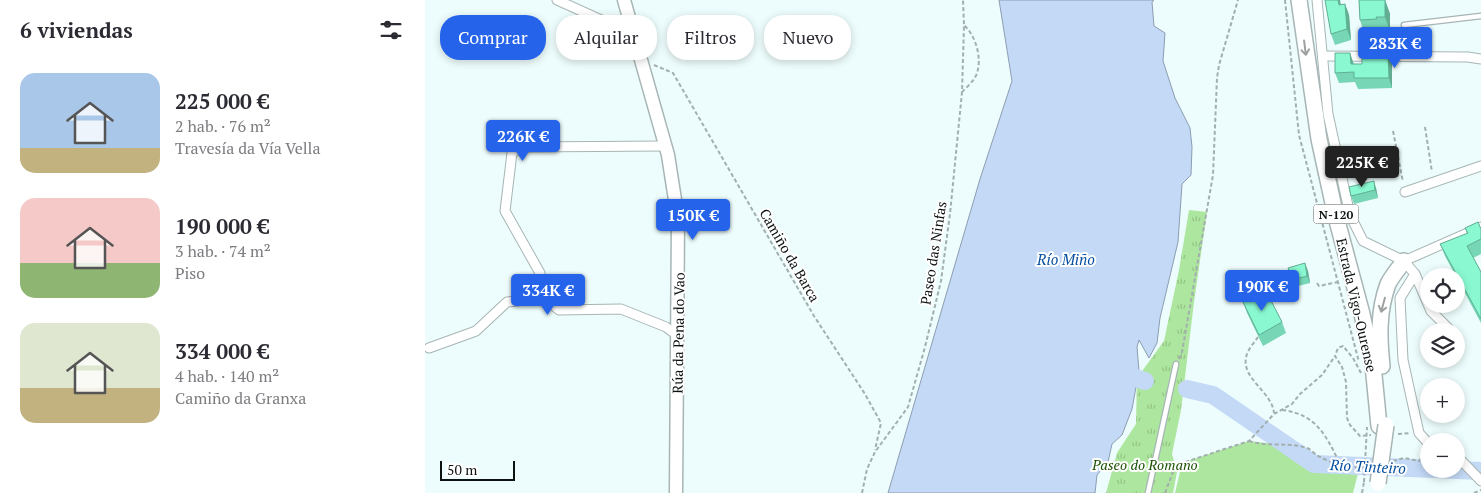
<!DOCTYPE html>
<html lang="es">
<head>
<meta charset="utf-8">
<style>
	:root { --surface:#fff; --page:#f2f2f3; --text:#2b2b33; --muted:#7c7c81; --accent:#2563eb }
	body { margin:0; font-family:"PT Serif",serif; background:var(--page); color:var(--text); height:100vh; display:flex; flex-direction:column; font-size:19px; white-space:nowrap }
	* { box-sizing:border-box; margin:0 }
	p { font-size:16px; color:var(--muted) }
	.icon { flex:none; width:28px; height:28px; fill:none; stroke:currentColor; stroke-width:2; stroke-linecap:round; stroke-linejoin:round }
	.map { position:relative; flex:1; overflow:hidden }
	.sheet { display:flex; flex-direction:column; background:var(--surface); width:425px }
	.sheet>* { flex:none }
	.top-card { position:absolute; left:15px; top:15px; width:475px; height:45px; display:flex; gap:10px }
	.fabs { position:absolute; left:995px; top:268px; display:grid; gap:10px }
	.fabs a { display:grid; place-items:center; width:45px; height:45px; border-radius:50%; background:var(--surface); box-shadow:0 2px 8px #0003; font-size:25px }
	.scale { position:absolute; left:15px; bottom:12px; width:75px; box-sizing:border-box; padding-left:5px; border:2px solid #0c1111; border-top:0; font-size:14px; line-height:18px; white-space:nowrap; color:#0c1111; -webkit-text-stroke:4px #fff; paint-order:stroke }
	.price { position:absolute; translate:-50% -42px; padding:0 11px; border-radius:5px; background:var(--accent); color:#fff; font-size:16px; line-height:32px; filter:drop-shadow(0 1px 2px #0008) }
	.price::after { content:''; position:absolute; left:50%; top:30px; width:15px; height:11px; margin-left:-8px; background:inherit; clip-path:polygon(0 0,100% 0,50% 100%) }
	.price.active { background:#222; color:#fff }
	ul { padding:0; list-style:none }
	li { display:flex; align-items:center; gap:15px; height:125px; padding:0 20px }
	li span { display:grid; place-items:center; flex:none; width:140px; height:100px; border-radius:15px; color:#555 }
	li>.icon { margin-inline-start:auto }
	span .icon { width:60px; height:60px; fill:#fffc; stroke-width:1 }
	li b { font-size:21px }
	h2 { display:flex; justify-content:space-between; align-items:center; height:60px; padding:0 20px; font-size:21px }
	.chip { padding:0 18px; border-radius:20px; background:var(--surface); box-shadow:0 2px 8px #0003; font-size:18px; line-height:45px }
	.chip.active { background:var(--accent); color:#fff }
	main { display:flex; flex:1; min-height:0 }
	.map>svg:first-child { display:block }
</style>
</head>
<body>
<main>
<section class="sheet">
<h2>6 viviendas<svg class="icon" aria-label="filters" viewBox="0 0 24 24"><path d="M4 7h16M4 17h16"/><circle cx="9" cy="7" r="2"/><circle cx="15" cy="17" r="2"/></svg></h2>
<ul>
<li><span style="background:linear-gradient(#a9c7e8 75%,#c2b280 0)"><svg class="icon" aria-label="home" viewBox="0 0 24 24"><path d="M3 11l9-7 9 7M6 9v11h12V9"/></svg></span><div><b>225 000 €</b><p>2 hab. · 76 m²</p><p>Travesía da Vía Vella</p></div></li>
<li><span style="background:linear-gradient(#f6c9c9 65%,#8fb573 0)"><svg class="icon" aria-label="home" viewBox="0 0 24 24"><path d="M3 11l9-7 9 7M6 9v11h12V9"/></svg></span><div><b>190 000 €</b><p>3 hab. · 74 m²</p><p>Piso</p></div></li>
<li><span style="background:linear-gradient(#dfe7d0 65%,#c2b280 0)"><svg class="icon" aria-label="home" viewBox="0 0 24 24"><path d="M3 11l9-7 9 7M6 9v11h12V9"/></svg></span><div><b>334 000 €</b><p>4 hab. · 140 m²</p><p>Camiño da Granxa</p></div></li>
</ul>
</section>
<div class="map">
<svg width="1056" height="493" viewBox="0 0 1056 493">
	<defs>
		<pattern id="park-tufts" width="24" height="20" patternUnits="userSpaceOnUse" patternTransform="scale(1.25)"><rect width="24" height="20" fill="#ade69e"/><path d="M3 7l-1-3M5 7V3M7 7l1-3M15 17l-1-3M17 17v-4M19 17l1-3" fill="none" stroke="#94c487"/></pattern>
	</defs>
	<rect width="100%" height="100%" fill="#edfcfc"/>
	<path fill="#ade69e" d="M824 441 858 445 889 470 934 469 928 493H750L757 463Z"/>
	<path fill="url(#park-tufts)" d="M764 210 782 212 769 302 756 410 747 454 752 472 748 493H681L692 453 711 424 712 378 739 341 754 270Z"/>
	<path fill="#c3d9f6" stroke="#8c9db1" d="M574 0H729L727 2 729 26 740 33 738 61 750 98 765 128 767 147 766 175 757 184 753 242 735 318 732 343 724 358 714 340 712 347 714 371 707 409 697 435 687 444 683 462 672 475 670 493H463L555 179 587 81Z"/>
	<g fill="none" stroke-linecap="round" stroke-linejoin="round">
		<g stroke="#c3d9f6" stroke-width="18">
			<path d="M690 371 720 381"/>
			<path d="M762 389 788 395 889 464 1056 471"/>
		</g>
		<g stroke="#a7b5b5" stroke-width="7">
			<g id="service">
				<path d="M979 25 1056 16"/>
				<path d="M723 493 751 364"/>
			</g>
		</g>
		<g stroke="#a7b5b5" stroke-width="11">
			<g id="minor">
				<path d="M132 0 183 23 210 38"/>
				<path d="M892 0 903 114 925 215 938 241 979 261 990 274 1006 311 1023 328"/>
				<path d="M898 56 1043 57 1056 59"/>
				<path d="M980 192 1056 166"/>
				<path d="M979 261 1056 227"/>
				<path d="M990 274 975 298 978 360 994 433 1004 444"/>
				<path d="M119 298 115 273 80 211 87 153 97 147 241 146"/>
				<path d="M4 348 51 331 82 302 119 298 134 310 196 309 241 327 253 336"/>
				<path d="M1031 455 1056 481"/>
			</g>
		</g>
		<g stroke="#a7b5b5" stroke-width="15">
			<path id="secondary" d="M199 0 243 155 253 219 251 493"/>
		</g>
		<g stroke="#a7b5b5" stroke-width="18">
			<g id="trunk">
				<path d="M874 0 894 139 911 217 937 314 948 365 954 426"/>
				<path d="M957 366C954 338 953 311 963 284 967 276 974 268 979 261"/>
			</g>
		</g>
		<g stroke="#a3afaf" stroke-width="2" stroke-dasharray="4 2.5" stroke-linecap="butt">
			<path d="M860 0 874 135 934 362"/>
			<path d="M229 65 248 73 389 316 440 394 456 423 450 450"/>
			<path d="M537 92C542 87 550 80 552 73 557 58 551 36 539 25"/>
			<path d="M1000 127 1007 172"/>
			<path d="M968 131 978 182"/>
			<path d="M892 283 894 286 913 282"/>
			<path d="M833 337C829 343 822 350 821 358 817 379 847 392 849 413"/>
			<path d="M754 359 757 352 788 175 792 78 794 65 813 0"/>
			<path d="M936 373 928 358 918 346 913 348 910 356 917 367 921 382 922 418 925 425 935 436 946 435"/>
			<path d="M857 410C891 414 901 435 915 464"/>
			<path d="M973 434 986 433"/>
			<path d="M824 441C842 447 864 442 882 448 887 450 890 455 895 457 908 464 930 470 944 466"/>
			<path d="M968 461 979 458 994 461 1001 453"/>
			<path d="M437 493 442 469 450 452 483 407 500 347 516 281 525 214 537 92 539 25 538 0"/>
			<path d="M740 493 749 469 757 463 824 441 849 414 867 404 875 394 897 375 910 356"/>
			<path d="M937 493 939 482"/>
			<path d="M1049 493 1056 490"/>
		</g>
		<use href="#service" stroke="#fff" stroke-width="4.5"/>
		<use href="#minor" stroke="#fff" stroke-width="9"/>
		<use href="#secondary" stroke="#fff" stroke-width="12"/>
		<use href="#trunk" stroke="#fff" stroke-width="15"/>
		<g stroke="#a7b5b5" stroke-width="18" stroke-linecap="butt">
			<path id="trunk-bridge" d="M953 483 961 425"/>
		</g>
		<path stroke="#a3afaf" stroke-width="2" stroke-dasharray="4 2.5" stroke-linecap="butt" d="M939 482 942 427"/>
		<use href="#trunk-bridge" stroke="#fff" stroke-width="15"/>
	</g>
	<g fill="#77d6b5">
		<path d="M934 0H960L965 14V31L957 32V34L940 35 935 20Z"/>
		<path d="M920 4 924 15 926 40 910 45 906 34 916 5Z"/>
		<path d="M963 52 967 63V88L933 89 930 82 914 83 910 73 925 53 929 64H937Z"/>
		<path d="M951 188 953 198 929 204 926 196Z"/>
		<path d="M1040 228 1056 229V254L1048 258 1056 272V323L1020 256 1015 244 1042 234Z"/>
		<path d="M883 271 885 283 869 287 867 280Z"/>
		<path d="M818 302 857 322 861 333 838 346 822 313Z"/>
	</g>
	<g fill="#61ae93">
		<path d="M913 0H915L918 17 914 5Z"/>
		<path d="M960 0 965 14V31L960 17Z"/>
		<path d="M920 4 924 15 926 40 922 29Z"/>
		<path d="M963 52 967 63V88L964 78Z"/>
		<path d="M925 53 928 63 930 74 926 64Z"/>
		<path d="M949 181 951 188 953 198 950 190Z"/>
		<path d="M880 263 883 271 885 283 882 276Z"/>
	</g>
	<g fill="#8af9d2" stroke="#61ae93">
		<path d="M900 0H913L914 5 920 4 922 29 906 34Z"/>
		<path d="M934 0H960V17H951L952 19 935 20Z"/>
		<path d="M937 52H963L964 78H929V72L910 73V53H925L926 64H937Z"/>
		<path d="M949 181 950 190 926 196 924 187Z"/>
		<path d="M1053 222 1056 229V239L1042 246 1056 272V319L1015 244 1043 233 1040 228Z"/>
		<path d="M880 263 882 276 867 280 863 268Z"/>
		<path d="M840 289 857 322 834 335 818 302Z"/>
	</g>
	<defs><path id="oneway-shaft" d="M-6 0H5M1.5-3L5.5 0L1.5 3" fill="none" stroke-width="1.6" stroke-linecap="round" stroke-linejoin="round" transform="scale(1.25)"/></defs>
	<g stroke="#9ea0a0">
		<use href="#oneway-shaft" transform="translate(880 48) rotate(83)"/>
		<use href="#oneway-shaft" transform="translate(958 305) rotate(105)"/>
	</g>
	<g text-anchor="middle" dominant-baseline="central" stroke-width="4" stroke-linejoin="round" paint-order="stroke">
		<rect fill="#fff" stroke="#555858" stroke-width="1" x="888.5" y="204.5" width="45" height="19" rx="4"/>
		<g font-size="12" font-weight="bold" fill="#0c1111">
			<text x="911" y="214">N-120</text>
		</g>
		<g font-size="14" fill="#0c1111" stroke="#fff">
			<text transform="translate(508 253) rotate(-81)">Paseo das Ninfas</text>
			<text transform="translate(365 255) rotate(60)">Camiño da Barca</text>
			<text transform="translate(932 305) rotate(77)">Estrada Vigo-Ourense</text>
			<text transform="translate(253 333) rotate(-89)">Rúa da Pena do Vao</text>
		</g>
		<g font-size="14" font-style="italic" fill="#174f01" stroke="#fff">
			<text x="720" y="464">Paseo do Romano</text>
		</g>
		<g font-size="15" font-style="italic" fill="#054fa1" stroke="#fff">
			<text x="641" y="259">Río Miño</text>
			<text transform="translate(943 466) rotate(3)">Río Tinteiro</text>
		</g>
	</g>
</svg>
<div class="fabs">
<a><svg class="icon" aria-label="locate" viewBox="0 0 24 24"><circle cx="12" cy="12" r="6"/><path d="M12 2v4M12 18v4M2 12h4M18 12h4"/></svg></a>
<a><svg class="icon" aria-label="layers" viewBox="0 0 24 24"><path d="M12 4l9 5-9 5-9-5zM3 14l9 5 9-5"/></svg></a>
<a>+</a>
<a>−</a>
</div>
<div class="scale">50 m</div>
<b class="price" style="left:970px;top:69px">283K €</b>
<b class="price" style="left:98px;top:162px">226K €</b>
<b class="price active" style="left:937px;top:188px">225K €</b>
<b class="price" style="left:268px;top:241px">150K €</b>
<b class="price" style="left:837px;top:312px">190K €</b>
<b class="price" style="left:123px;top:316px">334K €</b>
<div class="top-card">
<a class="chip active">Comprar</a>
<a class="chip">Alquilar</a>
<a class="chip">Filtros</a>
<a class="chip">Nuevo</a>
</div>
</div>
</main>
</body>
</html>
